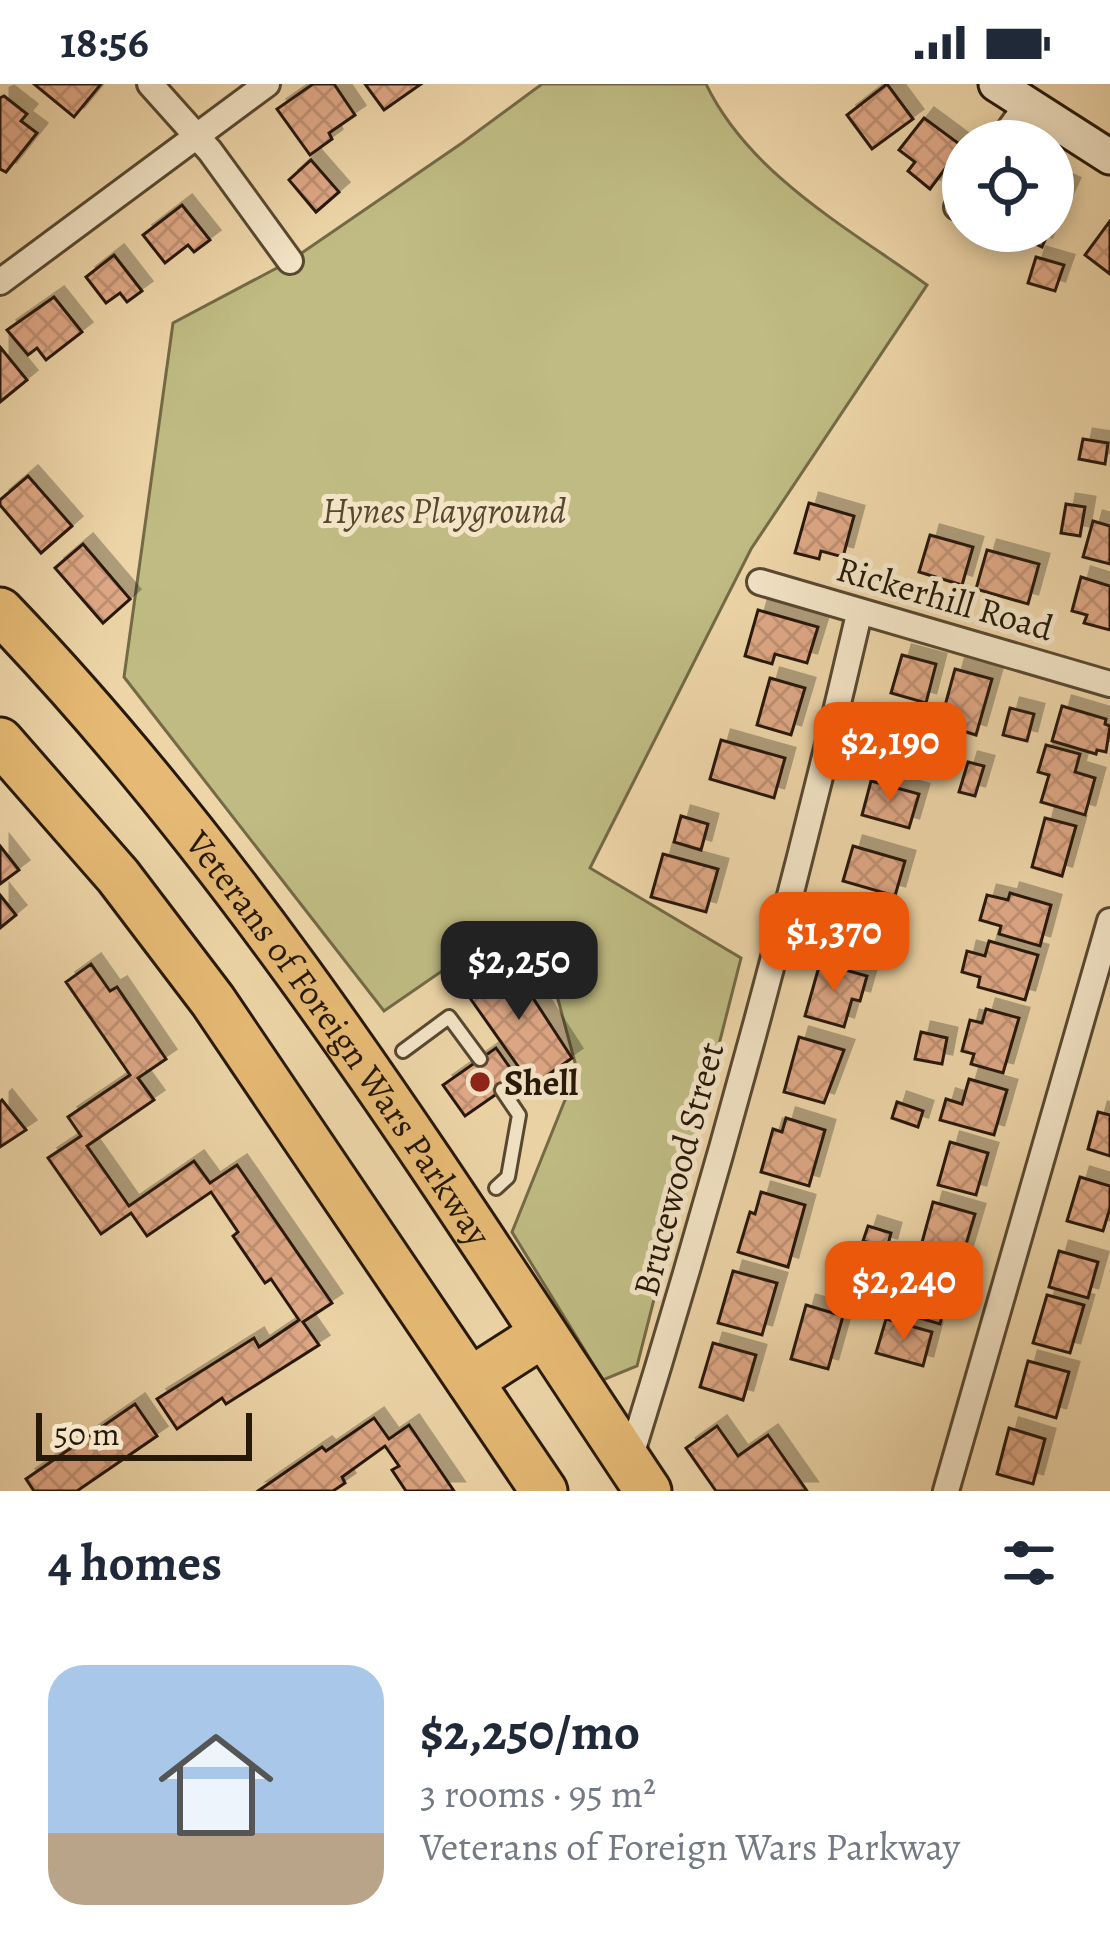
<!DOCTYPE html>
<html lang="en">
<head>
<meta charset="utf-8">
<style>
	:root { --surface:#fff; --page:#f6f6f7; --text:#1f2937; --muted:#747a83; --line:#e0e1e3; --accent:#ea580c }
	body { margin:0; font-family:Alegreya,serif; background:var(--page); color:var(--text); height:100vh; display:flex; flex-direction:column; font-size:45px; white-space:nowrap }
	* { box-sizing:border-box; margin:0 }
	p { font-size:39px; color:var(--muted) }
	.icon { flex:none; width:66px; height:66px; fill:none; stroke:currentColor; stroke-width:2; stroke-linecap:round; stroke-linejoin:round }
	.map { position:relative; height:1407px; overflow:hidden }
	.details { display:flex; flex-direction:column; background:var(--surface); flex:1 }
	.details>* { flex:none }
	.tools { position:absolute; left:942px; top:36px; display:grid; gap:24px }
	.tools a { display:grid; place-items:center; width:132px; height:132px; border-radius:50%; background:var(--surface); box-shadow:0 6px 18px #0003; font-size:60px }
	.scale { position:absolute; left:36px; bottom:30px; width:216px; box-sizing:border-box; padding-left:12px; border:6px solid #271908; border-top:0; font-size:33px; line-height:42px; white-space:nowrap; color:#271908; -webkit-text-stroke:9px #f3e4c6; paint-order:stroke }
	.price { position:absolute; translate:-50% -102px; padding:0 27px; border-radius:24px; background:var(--accent); color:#fff; font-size:39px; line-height:78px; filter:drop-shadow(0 3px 6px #0008) }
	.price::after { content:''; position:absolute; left:50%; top:72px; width:36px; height:27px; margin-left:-18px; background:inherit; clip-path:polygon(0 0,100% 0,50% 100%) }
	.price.current { background:#222; color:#fff }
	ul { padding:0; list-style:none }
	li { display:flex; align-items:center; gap:36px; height:300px; padding:0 48px }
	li+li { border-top:3px solid var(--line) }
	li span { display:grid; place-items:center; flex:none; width:336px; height:240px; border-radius:36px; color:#555 }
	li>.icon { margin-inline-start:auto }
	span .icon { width:144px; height:144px; fill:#fffc; stroke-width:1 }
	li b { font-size:51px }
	h2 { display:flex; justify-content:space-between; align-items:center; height:144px; padding:0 48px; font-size:51px }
	.status { display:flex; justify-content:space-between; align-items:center; height:84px; padding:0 60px; background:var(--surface); direction:ltr }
	.status svg { height:33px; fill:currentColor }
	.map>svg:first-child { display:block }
</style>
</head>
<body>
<div class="status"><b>18:56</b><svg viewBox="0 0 49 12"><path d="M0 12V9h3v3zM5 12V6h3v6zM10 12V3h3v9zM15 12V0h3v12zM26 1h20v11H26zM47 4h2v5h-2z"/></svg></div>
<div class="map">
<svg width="1110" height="1407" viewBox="0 0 1110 1407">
	<defs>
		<pattern id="building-cross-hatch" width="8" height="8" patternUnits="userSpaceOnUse" patternTransform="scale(3)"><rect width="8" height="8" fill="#dfa886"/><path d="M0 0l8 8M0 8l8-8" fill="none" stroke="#bf9072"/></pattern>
		<filter id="shadow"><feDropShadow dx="10" dy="-10" stdDeviation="0" flood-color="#0004"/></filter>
	</defs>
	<rect width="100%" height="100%" fill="#edd5a8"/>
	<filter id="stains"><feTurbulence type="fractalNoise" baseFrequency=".00167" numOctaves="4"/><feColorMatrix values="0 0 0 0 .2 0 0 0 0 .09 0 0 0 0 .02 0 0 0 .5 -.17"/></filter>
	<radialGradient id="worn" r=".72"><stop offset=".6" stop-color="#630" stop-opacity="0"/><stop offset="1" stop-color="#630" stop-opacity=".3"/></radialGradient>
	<path fill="#bfbb83" stroke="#736a46" stroke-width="3" d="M542 0H706C750 91 848 144 927 201L751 465 590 784 741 874 637 1282 603 1296 512 1148 577 986 555 904 503 845 384 927 124 593 173 239 290 177 462 59Z"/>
	<g fill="url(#building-cross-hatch)" stroke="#271908" stroke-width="3" filter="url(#shadow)">
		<path d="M34 0H101L74 33Z"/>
		<path d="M313 0H334L355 31 329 49 332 55 310 71 277 25Z"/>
		<path d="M365 0H421L384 26Z"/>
		<path d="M887 0 913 35 872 65 847 31Z"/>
		<path d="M4 12 27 30 21 37 37 49 6 88 0 85V14Z"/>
		<path d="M924 34 962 62 930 105 908 87 915 78 899 66Z"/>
		<path d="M311 76 339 108 316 128 289 96Z"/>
		<path d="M1053 96 1070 104 1053 140Z"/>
		<path d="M182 121 210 156 194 168 188 161 165 179 143 151Z"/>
		<path d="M1110 137V190L1085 171Z"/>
		<path d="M1008 147H1049L1042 163Z"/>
		<path d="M114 171 142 207 127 218 120 209 106 219 86 193Z"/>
		<path d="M1036 173 1064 181 1055 207 1028 199Z"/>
		<path d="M54 213 82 248 46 276 37 264 28 271 7 246Z"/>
		<path d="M0 263 27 296 0 318Z"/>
		<path d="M1083 355 1108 359 1105 380 1079 375Z"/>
		<path d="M28 392 72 442 41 469 0 421V416Z"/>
		<path d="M809 419 854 432 843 473 821 467 819 475 795 469Z"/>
		<path d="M1066 420 1085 423 1080 452 1061 449Z"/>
		<path d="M1093 437 1110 442V480L1083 473Z"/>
		<path d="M930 451 973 463 962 501 919 488Z"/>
		<path d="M83 460 130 515 103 539 55 484Z"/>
		<path d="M987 466 1039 480 1028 520 976 505Z"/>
		<path d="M1081 493 1110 502V546L1084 539 1087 531 1072 527Z"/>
		<path d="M758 526 818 543 807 579 775 570 772 580 745 572Z"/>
		<path d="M902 571 936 580 926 619 891 609Z"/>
		<path d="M955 585 992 595 976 651 940 640Z"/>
		<path d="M770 594 805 604 791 651 757 641Z"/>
		<path d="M1062 622 1106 635 1105 640 1110 642 1106 668 1097 666 1096 670 1052 657Z"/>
		<path d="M1010 624 1034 630 1027 657 1003 651Z"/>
		<path d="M721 656 785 674 774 714 710 695Z"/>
		<path d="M1046 661 1080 670 1075 688 1095 694 1085 731 1041 718 1049 691 1038 688Z"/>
		<path d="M968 678 984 682 975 712 959 708Z"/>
		<path d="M871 697 919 710 909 744 862 731Z"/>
		<path d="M681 732 708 740 701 766 674 758Z"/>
		<path d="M1045 734 1076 742 1062 792 1032 783Z"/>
		<path d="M0 762 19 786 0 800Z"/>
		<path d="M853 762 905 777 895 812 843 797Z"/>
		<path d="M663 770 718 785 706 828 651 813Z"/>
		<path d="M1010 809 1051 821 1040 862 999 850 1001 842 980 836 987 811 1008 816Z"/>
		<path d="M0 811 16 831 0 844Z"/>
		<path d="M835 825 874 836 864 874 824 864Z"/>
		<path d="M989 857 1038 871 1025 916 978 903 980 893 962 888 967 867 985 872Z"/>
		<path d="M509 877 572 974 532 1002 465 907Z"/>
		<path d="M820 879 867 892 860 917 852 915 844 943 805 932Z"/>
		<path d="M91 880 110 907 117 903 166 975 138 994 154 1016 87 1062 129 1122 194 1077 210 1099 237 1081 332 1219 303 1238 319 1261 226 1320 222 1314 177 1345 157 1315 254 1254 259 1263 299 1236 271 1195 265 1199 233 1152 238 1148 211 1108 147 1152 131 1129 101 1150 48 1074 81 1052 68 1033 130 991 66 898Z"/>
		<path d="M986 925 1019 934 1003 989 971 980 974 970 962 967 970 936 982 939Z"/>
		<path d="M921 948 947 954 942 980 915 975Z"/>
		<path d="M799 953 844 966 824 1019 784 1008Z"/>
		<path d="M496 964 518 995 465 1032 443 1001Z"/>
		<path d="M969 995 1007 1006 994 1051 940 1036 946 1015 962 1020Z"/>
		<path d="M2 1016 26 1046 0 1063V1018Z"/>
		<path d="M897 1018 923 1027 918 1043 892 1034Z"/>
		<path d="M1098 1028 1110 1031V1072L1088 1065Z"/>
		<path d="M786 1034 825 1046 809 1102 761 1088 773 1045 782 1048Z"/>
		<path d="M950 1058 988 1069 976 1111 938 1101Z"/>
		<path d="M1080 1093 1110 1102V1124L1103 1147 1067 1137Z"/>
		<path d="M761 1108 805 1121 788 1183 738 1168 750 1128 755 1130Z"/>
		<path d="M933 1118 975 1130 962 1174 921 1162Z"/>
		<path d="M868 1142 891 1149 887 1164 863 1157Z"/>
		<path d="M1059 1167 1098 1178 1088 1214 1049 1203Z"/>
		<path d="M906 1177 943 1188 939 1204 949 1207 940 1240 892 1226Z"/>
		<path d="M733 1187 777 1199 762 1251 718 1239Z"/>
		<path d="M1047 1211 1084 1221 1070 1269 1033 1259Z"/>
		<path d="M806 1221 843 1232 828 1285 791 1275Z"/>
		<path d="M886 1235 932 1248 923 1282 876 1269Z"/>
		<path d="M713 1259 756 1271 743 1316 700 1303Z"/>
		<path d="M1028 1277 1069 1288 1056 1334 1016 1322Z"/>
		<path d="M135 1320 157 1352 77 1407H34L26 1395Z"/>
		<path d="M374 1334 389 1355 409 1341 454 1407H406L392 1386 399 1382 385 1362 342 1393 345 1399 333 1407H258L322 1363 326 1367Z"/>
		<path d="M717 1342 738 1372 768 1351 807 1407H716L686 1364Z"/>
		<path d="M1009 1344 1045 1355 1033 1400 997 1390Z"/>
	</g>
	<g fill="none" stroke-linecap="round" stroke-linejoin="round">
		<g stroke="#584830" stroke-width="18">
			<g id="lane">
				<path d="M403 967 449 933 480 975"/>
				<path d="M496 1104 508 1093 519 1031 502 1006"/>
			</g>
		</g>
		<g stroke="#584830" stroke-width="30">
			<g id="street">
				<path d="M150 0 210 67 290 177"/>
				<path d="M1001 57 1026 22"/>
				<path d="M957 123 963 114"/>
				<path d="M0 198 267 0"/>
				<path d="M760 498 1110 600"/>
				<path d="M629 1378C716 1098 793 815 859 530"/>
				<path d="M946 1407 1110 837"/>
			</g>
		</g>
		<g stroke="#271908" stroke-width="39">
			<path id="secondary" d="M996 0 1110 73"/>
		</g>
		<g stroke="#271908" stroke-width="51">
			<g id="highway">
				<path id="s1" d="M0 527C254 791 446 1104 648 1407"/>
				<path d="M0 657 118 792 213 917 544 1407"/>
				<path d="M470 1297 543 1250"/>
			</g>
		</g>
		<use href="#lane" stroke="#f3e4c6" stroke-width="12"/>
		<use href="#street" stroke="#f3e4c6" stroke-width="24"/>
		<use href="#secondary" stroke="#f3e4c6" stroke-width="33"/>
		<use href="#highway" stroke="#e6ba74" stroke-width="45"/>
	</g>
	<circle fill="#8f2418" stroke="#f3e4c6" stroke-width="4.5" cx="480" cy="998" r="12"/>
	<g text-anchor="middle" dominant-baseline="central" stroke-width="10" stroke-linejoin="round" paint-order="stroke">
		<g font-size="36" font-style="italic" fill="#554a2d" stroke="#f3e4c6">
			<text x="444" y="426">Hynes Playground</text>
		</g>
		<g font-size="36" fill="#271908" stroke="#f3e4c6">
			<text transform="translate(945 514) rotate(16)">Rickerhill Road</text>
			<text stroke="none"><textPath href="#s1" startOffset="546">Veterans of Foreign Wars Parkway</textPath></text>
			<text transform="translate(678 1085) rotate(-75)">Brucewood Street</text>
		</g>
		<g font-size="36" font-weight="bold" fill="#271908" stroke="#f3e4c6" text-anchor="start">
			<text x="504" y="998">Shell</text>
		</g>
	</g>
	<rect width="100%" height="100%" filter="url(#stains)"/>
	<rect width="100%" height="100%" fill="url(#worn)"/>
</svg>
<div class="tools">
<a><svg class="icon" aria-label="locate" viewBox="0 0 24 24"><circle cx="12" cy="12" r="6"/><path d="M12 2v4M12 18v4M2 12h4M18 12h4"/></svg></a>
</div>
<div class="scale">50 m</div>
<b class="price" style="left:890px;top:720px">$2,190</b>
<b class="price" style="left:834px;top:910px">$1,370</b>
<b class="price current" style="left:519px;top:939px">$2,250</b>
<b class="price" style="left:904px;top:1259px">$2,240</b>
</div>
<section class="details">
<h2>4 homes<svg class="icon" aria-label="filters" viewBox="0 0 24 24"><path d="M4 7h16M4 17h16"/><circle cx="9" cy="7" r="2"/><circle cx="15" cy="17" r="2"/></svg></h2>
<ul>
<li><span style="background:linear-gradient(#a9c7e8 70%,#b9a48a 0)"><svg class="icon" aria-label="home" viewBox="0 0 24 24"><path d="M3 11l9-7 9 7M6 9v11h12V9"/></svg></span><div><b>$2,250/mo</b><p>3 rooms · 95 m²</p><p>Veterans of Foreign Wars Parkway</p></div></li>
</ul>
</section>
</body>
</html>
